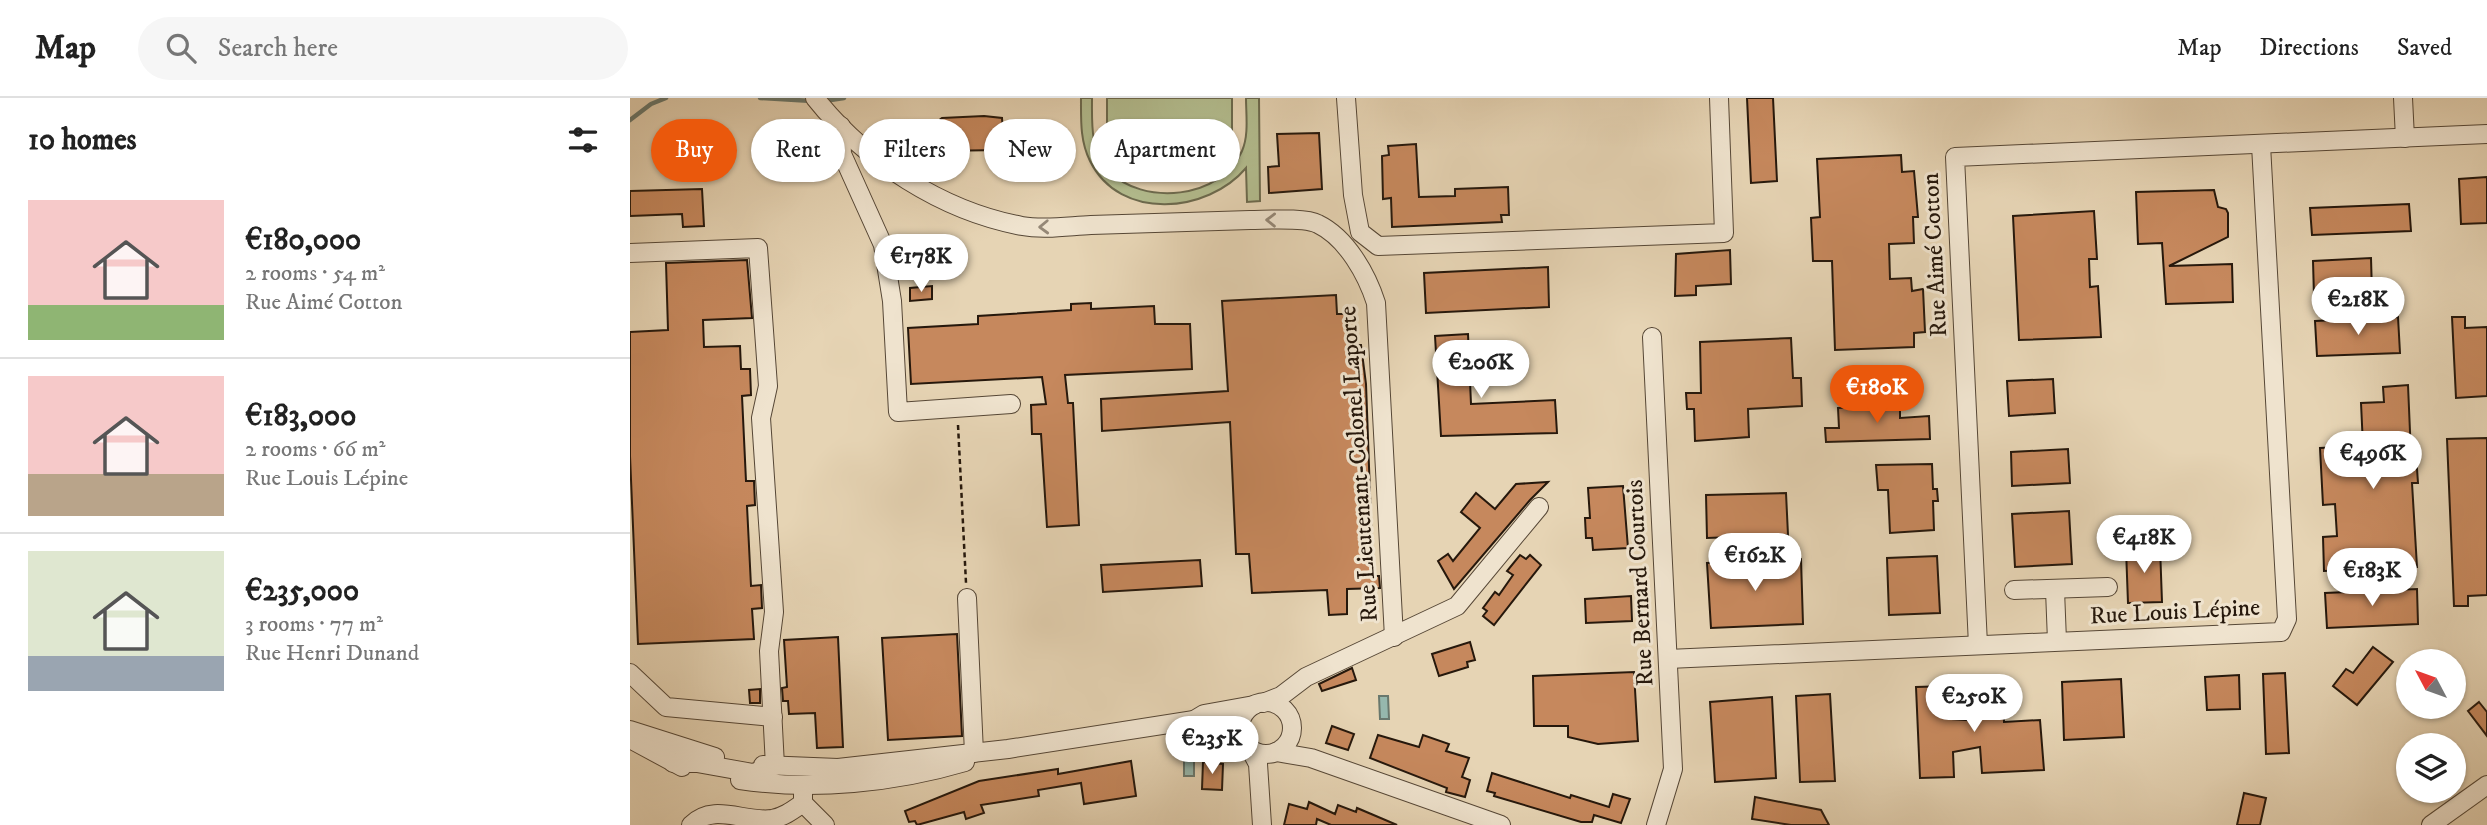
<!DOCTYPE html>
<html lang="en">
<head>
<meta charset="utf-8">
<style>
	:root { --surface:#fff; --page:#f6f6f6; --text:#222; --muted:#767676; --line:#e0e0e0; --accent:#ea580c }
	body { margin:0; font-family:"IM FELL DW Pica",serif; background:var(--page); color:var(--text); height:100vh; display:flex; flex-direction:column; font-size:26px; white-space:nowrap }
	* { box-sizing:border-box; margin:0 }
	p { font-size:23px; color:var(--muted) }
	.icon { flex:none; width:38px; height:38px; fill:none; stroke:currentColor; stroke-width:2; stroke-linecap:round; stroke-linejoin:round }
	.map { position:relative; flex:1; overflow:hidden }
	.drawer { display:flex; flex-direction:column; background:var(--surface); width:630px }
	.drawer>* { flex:none }
	.top-card { position:absolute; left:21px; top:21px; width:665px; height:63px; display:flex; gap:14px }
	.needle { width:46px; rotate:311deg }
	.buttons { position:absolute; left:1766px; top:551px; display:grid; gap:14px }
	.buttons a { display:grid; place-items:center; width:70px; height:70px; border-radius:50%; background:var(--surface); box-shadow:0 2px 5px #0004; font-size:35px }
	.price { position:absolute; translate:-50% -60px; padding:0 16px; border-radius:24px; background:#fff; color:#222; font-size:23px; line-height:46px; filter:drop-shadow(0 2px 4px #0008) }
	.price::after { content:''; position:absolute; left:50%; top:42px; width:21px; height:16px; margin-left:-10px; background:inherit; clip-path:polygon(0 0,100% 0,50% 100%) }
	.price.current { background:var(--accent); color:#fff }
	ul { padding:0; list-style:none }
	li { display:flex; align-items:center; gap:21px; height:175px; padding:0 28px }
	li+li { border-top:2px solid var(--line) }
	li span { display:grid; place-items:center; flex:none; width:196px; height:140px; border-radius:0px; color:#555 }
	li>.icon { margin-inline-start:auto }
	span .icon { width:84px; height:84px; fill:#fffc; stroke-width:1 }
	li b { font-size:30px }
	h2 { display:flex; justify-content:space-between; align-items:center; height:84px; padding:0 28px; font-size:30px }
	.tag { padding:0 24px; border-radius:32px; background:var(--surface); box-shadow:0 2px 5px #0004; font-size:24px; line-height:63px }
	.tag.current { background:var(--accent); color:#fff }
	header { display:flex; align-items:center; gap:42px; box-sizing:border-box; height:98px; padding:0 35px; background:var(--surface); border-bottom:2px solid var(--line) }
	header strong { font-size:33px }
	nav { display:flex; gap:38px; margin-inline-start:auto; font-size:24px }
	.search { width:490px; height:63px; background:var(--page); display:flex; align-items:center; gap:18px; box-sizing:border-box; padding:0 24px; border-radius:38px; color:var(--muted); font-size:26px }
	main { display:flex; flex:1; min-height:0 }
	.map>svg:first-child { display:block }
</style>
</head>
<body>
<header>
<strong>Map</strong>
<div class="search"><svg class="icon" aria-label="search" viewBox="0 0 24 24"><circle cx="10" cy="10" r="6"/><path d="M15 15l6 6"/></svg>Search here</div>
<nav><a>Map</a><a>Directions</a><a>Saved</a></nav>
</header>
<main>
<section class="drawer">
<h2>10 homes<svg class="icon" aria-label="filters" viewBox="0 0 24 24"><path d="M4 7h16M4 17h16"/><circle cx="9" cy="7" r="2"/><circle cx="15" cy="17" r="2"/></svg></h2>
<ul>
<li><span style="background:linear-gradient(#f6c9c9 75%,#8fb573 0)"><svg class="icon" aria-label="home" viewBox="0 0 24 24"><path d="M3 11l9-7 9 7M6 9v11h12V9"/></svg></span><div><b>€180,000</b><p>2 rooms · 54 m²</p><p>Rue Aimé Cotton</p></div></li>
<li><span style="background:linear-gradient(#f6c9c9 70%,#b9a48a 0)"><svg class="icon" aria-label="home" viewBox="0 0 24 24"><path d="M3 11l9-7 9 7M6 9v11h12V9"/></svg></span><div><b>€183,000</b><p>2 rooms · 66 m²</p><p>Rue Louis Lépine</p></div></li>
<li><span style="background:linear-gradient(#dfe7d0 75%,#9aa5b1 0)"><svg class="icon" aria-label="home" viewBox="0 0 24 24"><path d="M3 11l9-7 9 7M6 9v11h12V9"/></svg></span><div><b>€235,000</b><p>3 rooms · 77 m²</p><p>Rue Henri Dunand</p></div></li>
</ul>
</section>
<div class="map">
<svg width="1857" height="727" viewBox="0 0 1857 727">
	<rect width="100%" height="100%" fill="#e6d4b4"/>
	<filter id="stains"><feTurbulence type="fractalNoise" baseFrequency=".00286" numOctaves="4"/><feColorMatrix values="0 0 0 0 .2 0 0 0 0 .09 0 0 0 0 .02 0 0 0 .5 -.17"/></filter>
	<radialGradient id="worn" r=".72"><stop offset=".6" stop-color="#630" stop-opacity="0"/><stop offset="1" stop-color="#630" stop-opacity=".3"/></radialGradient>
	<g fill="#b3bd8f" stroke="#6c6a4e" stroke-width="2">
		<path d="M451 0H462C462 25 460 52 478 72 512 109 592 101 612 53 619 37 616 17 616 0H629L630 103 617 104 616 70C578 115 490 124 460 63 450 43 451 22 451 0Z"/>
		<path d="M477 0H602V68L477 67Z"/>
	</g>
	<g fill="#96b8ad" stroke="#69786d" stroke-width="2">
		<path d="M749 598H758L759 621H750Z"/>
		<rect x="554" y="657" width="10" height="21"/>
	</g>
	<g fill="none" stroke-linecap="round" stroke-linejoin="round">
		<g stroke="#69786d" stroke-width="4.5">
			<path d="M130 0 182 3"/>
			<path d="M194 3 214 0"/>
			<path d="M0 22 21 6 36 0"/>
		</g>
	</g>
	<g fill="#c6885d" stroke="#26180c" stroke-width="2">
		<path d="M1117 0H1143L1147 83 1121 85Z"/>
		<path d="M354 18 372 20 374 49 370 52 309 53 308 23 312 20Z"/>
		<path d="M59 28 62 52 40 54 37 31Z"/>
		<path d="M689 35 692 91 639 95 638 69 649 68 647 36Z"/>
		<path d="M786 46 789 99 825 98V91L878 89 879 117H871L872 124 762 129 761 100 753 101 752 58 759 57 758 48Z"/>
		<path d="M1271 57 1272 74 1284 73 1288 119H1283L1284 145 1259 146 1260 181 1281 180 1282 193 1293 191 1295 234 1284 235V249L1205 252 1202 163H1183L1181 120 1190 119 1187 61Z"/>
		<path d="M1857 79V125L1831 126 1829 81Z"/>
		<path d="M72 91 74 128 53 129 52 116 0 118V93Z"/>
		<path d="M1584 92 1588 109 1596 111 1598 115V139L1539 168 1602 166 1603 204 1536 206 1532 145 1508 146 1506 94Z"/>
		<path d="M1779 106 1781 133 1682 137 1680 110Z"/>
		<path d="M1464 113 1467 161H1459L1460 189 1468 188 1471 239 1389 242 1383 118Z"/>
		<path d="M1100 152 1101 186 1066 188V197L1045 198 1046 156Z"/>
		<path d="M1741 160 1742 195 1684 198 1683 163Z"/>
		<path d="M117 162 122 220 73 222 74 249 110 248 111 271H120L121 297 112 298 116 383H124L125 407 117 408 121 488 131 487 132 510 122 511 124 541 8 546 0 358V234L38 232 36 165Z"/>
		<path d="M918 169 919 209 796 215 794 175Z"/>
		<path d="M302 188V201L280 203V190Z"/>
		<path d="M706 197 707 216H725L726 247H731L736 286 743 478H749L750 490 717 491V516L699 517 697 492 622 495 619 456H606L600 324 472 333 471 301 598 293 592 203Z"/>
		<path d="M461 205V211L524 208 525 226H560L562 271 435 277 438 305H443L449 427 417 429 411 336H402L401 307 416 306 412 279 281 286 278 230 348 226V218L441 212V206Z"/>
		<path d="M1768 219 1770 255 1687 258 1685 223Z"/>
		<path d="M1822 219H1835V230L1857 229V298L1826 300Z"/>
		<path d="M838 236 841 306 925 302 927 335 811 338 805 238Z"/>
		<path d="M1161 240 1163 280H1171L1172 308 1118 311 1119 339 1065 343 1064 311H1057L1056 295H1071L1070 244Z"/>
		<path d="M1423 281 1425 315 1379 318 1377 283Z"/>
		<path d="M1778 287 1781 357H1786L1788 385H1782L1787 469 1694 473 1693 439 1707 438 1705 406 1693 407 1690 350 1733 348 1731 305 1754 304 1753 289Z"/>
		<path d="M1270 307V320L1299 318 1300 341 1196 344 1195 330H1209L1208 310Z"/>
		<path d="M1857 340V497L1838 498V508H1824L1817 341Z"/>
		<path d="M1438 351 1440 385 1382 388 1381 354Z"/>
		<path d="M1302 366 1303 391H1307L1308 403H1303L1304 432 1260 435 1258 392H1248L1246 367Z"/>
		<path d="M918 384 900 402 824 491 808 463 818 456 823 463 850 430 831 414 846 395 865 411 886 386Z"/>
		<path d="M993 388 998 450 963 452 962 440H956L955 420H960L958 390Z"/>
		<path d="M1156 395 1158 437 1077 440 1076 397Z"/>
		<path d="M1439 413 1442 466 1385 469 1382 416Z"/>
		<path d="M1530 449 1532 504 1498 505 1496 451Z"/>
		<path d="M890 457 896 461 900 457 911 467 864 527 853 518 857 513 853 510 865 494 869 497 883 477 877 473Z"/>
		<path d="M1307 458 1310 515 1259 517 1257 460Z"/>
		<path d="M1171 461 1173 526 1081 530 1077 465Z"/>
		<path d="M570 462 572 488 473 494 471 467Z"/>
		<path d="M1787 491 1788 526 1697 530 1695 495Z"/>
		<path d="M1001 498 1002 523 956 525 955 501Z"/>
		<path d="M327 536 332 638 258 642 252 540Z"/>
		<path d="M208 539 213 649 187 650 185 615 159 616 158 603H153L152 590 157 589 154 542Z"/>
		<path d="M840 544 845 562 837 564 838 569 809 578 802 556Z"/>
		<path d="M1743 549 1763 564 1727 607 1703 588 1716 571 1723 575Z"/>
		<path d="M722 570 726 582 692 593 689 586Z"/>
		<path d="M1004 574 1008 643 968 646 938 639V628H904L903 578Z"/>
		<path d="M1655 575 1659 655 1636 656 1633 576Z"/>
		<path d="M1609 577 1610 611 1577 612 1575 579Z"/>
		<path d="M1491 581 1494 639 1434 642 1432 584Z"/>
		<path d="M1372 585 1374 624 1410 622 1414 672 1352 675 1350 649 1323 654 1324 679 1290 680 1286 589 1320 588 1322 621 1349 623 1346 587Z"/>
		<path d="M130 591V605H120L119 592Z"/>
		<path d="M1200 596 1205 683 1170 684 1166 598Z"/>
		<path d="M1142 599 1146 680 1085 684 1080 604Z"/>
		<path d="M1849 604 1857 614V638L1838 613Z"/>
		<path d="M702 628 724 636 718 652 696 645Z"/>
		<path d="M748 637 789 649 793 637 819 646 816 653 839 660 832 679 840 682 835 699 816 694 817 690 740 660Z"/>
		<path d="M501 663 506 698 454 706 451 685 408 692 409 698 351 707 354 715 336 721 334 714 287 727 285 723 279 724 275 713 349 683 428 671V676Z"/>
		<path d="M573 664 593 666 592 692 572 691Z"/>
		<path d="M862 675 940 700 941 697 979 709 983 696 1000 701 991 725 964 717 962 724H951L864 698 865 695 857 693Z"/>
		<path d="M1614 695 1636 700 1630 727H1607Z"/>
		<path d="M1125 699 1191 712 1199 727H1161L1122 721Z"/>
		<path d="M679 704 705 716 708 707 726 714 727 710 767 727H701L687 721 686 727H654L659 706 677 711Z"/>
	</g>
	<g fill="none" stroke-linecap="round" stroke-linejoin="round">
		<g stroke="#564736" stroke-width="20">
			<g id="minor">
				<path d="M185 0C236 64 312 113 392 128 414 132 439 128 461 127 514 125 567 124 620 122 636 122 675 119 688 126 717 140 737 177 746 205L764 539"/>
				<path d="M716 0 723 97 730 134 748 148 1094 135 1089 0"/>
				<path d="M1773 0 1775 40"/>
				<path d="M211 28 212 56 253 147 262 203 268 314 381 306"/>
				<path d="M0 155 128 150 138 288 131 320 144 514 139 553 145 668 123 675 67 665H43"/>
				<path d="M1022 239 1043 671 1026 727"/>
				<path d="M1384 492 1478 489"/>
				<path d="M1425 492 1427 543"/>
				<path d="M337 500 344 655"/>
				<path d="M1348 547 1325 59 1857 36"/>
				<path d="M1038 561 1651 534 1657 521 1631 47"/>
				<path d="M0 575 36 609 143 619"/>
				<circle cx="636" cy="630" r="26"/>
				<path d="M633 605 651 598 676 579 827 508 909 409"/>
				<path d="M564 622 591 629 614 644"/>
				<path d="M0 632 85 659"/>
				<path d="M0 641 52 669"/>
				<path d="M620 651 628 666 632 727"/>
				<path d="M646 654 681 660 871 727"/>
				<path d="M133 667 208 670 378 651 564 622 574 616 624 607"/>
				<path d="M110 682C183 693 264 685 335 664"/>
				<path d="M173 695V705L195 727"/>
				<path d="M61 727C84 704 114 725 142 721 154 719 163 712 173 705"/>
				<path d="M1801 727 1857 687"/>
			</g>
		</g>
		<path stroke="#26180c" stroke-width="2.5" stroke-dasharray="5 3.5" stroke-linecap="butt" d="M328 327 336 485"/>
		<use href="#minor" stroke="#efe3ce" stroke-width="18"/>
	</g>
	<defs><path id="oneway-chevron" d="M-2-3.5L2.5 0L-2 3.5" fill="none" stroke-width="1.6" stroke-linecap="round" stroke-linejoin="round" transform="scale(1.75)"/></defs>
	<g stroke="#958877">
		<use href="#oneway-chevron" transform="translate(641 122) rotate(-179)"/>
		<use href="#oneway-chevron" transform="translate(414 129) rotate(178)"/>
	</g>
	<g text-anchor="middle" dominant-baseline="central" stroke-width="6" stroke-linejoin="round" paint-order="stroke">
		<g font-size="24" fill="#26180c" stroke="#efe3ce">
			<text transform="translate(1305 157) rotate(-93)">Rue Aimé Cotton</text>
			<text transform="translate(729 366) rotate(-94)">Rue Lieutenant-Colonel Laporte</text>
			<text transform="translate(1010 485) rotate(-93)">Rue Bernard Courtois</text>
			<text transform="translate(1545 514) rotate(-3)">Rue Louis Lépine</text>
		</g>
	</g>
	<rect width="100%" height="100%" filter="url(#stains)"/>
	<rect width="100%" height="100%" fill="url(#worn)"/>
</svg>
<div class="buttons">
<a><svg class="needle" viewBox="-14 -14 28 28"><path d="M0-13l5 13h-10z" fill="#e53935"/><path d="M0 13l5-13h-10z" fill="#767676"/></svg></a>
<a><svg class="icon" aria-label="layers" viewBox="0 0 24 24"><path d="M12 4l9 5-9 5-9-5zM3 14l9 5 9-5"/></svg></a>
</div>
<b class="price" style="left:291px;top:196px">€178K</b>
<b class="price" style="left:1728px;top:239px">€218K</b>
<b class="price" style="left:851px;top:302px">€206K</b>
<b class="price current" style="left:1247px;top:327px">€180K</b>
<b class="price" style="left:1743px;top:393px">€496K</b>
<b class="price" style="left:1514px;top:477px">€418K</b>
<b class="price" style="left:1125px;top:495px">€162K</b>
<b class="price" style="left:1742px;top:510px">€183K</b>
<b class="price" style="left:1344px;top:636px">€250K</b>
<b class="price" style="left:582px;top:678px">€235K</b>
<div class="top-card">
<a class="tag current">Buy</a>
<a class="tag">Rent</a>
<a class="tag">Filters</a>
<a class="tag">New</a>
<a class="tag">Apartment</a>
</div>
</div>
</main>
</body>
</html>
